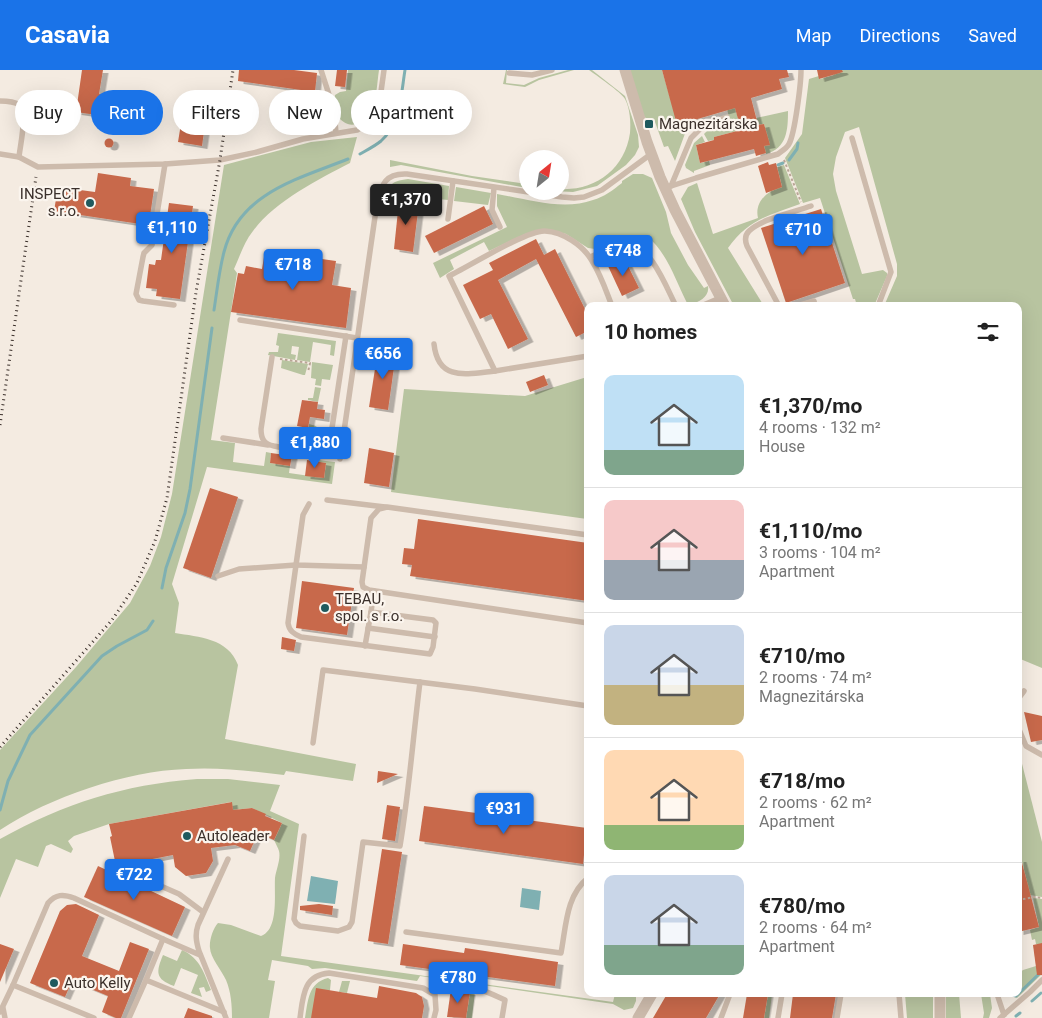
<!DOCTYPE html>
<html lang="en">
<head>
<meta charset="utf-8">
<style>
	:root { --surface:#fff; --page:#f2f2f2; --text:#222; --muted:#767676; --line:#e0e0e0; --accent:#1a73e8 }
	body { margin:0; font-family:Roboto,sans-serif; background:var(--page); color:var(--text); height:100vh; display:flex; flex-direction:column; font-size:19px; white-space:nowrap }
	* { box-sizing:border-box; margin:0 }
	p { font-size:16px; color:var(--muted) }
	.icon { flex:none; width:28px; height:28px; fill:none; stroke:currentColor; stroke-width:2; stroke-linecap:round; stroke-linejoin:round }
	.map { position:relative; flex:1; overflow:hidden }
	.sheet { position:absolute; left:584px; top:232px; width:438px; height:695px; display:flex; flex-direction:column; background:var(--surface); border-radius:10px; box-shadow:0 5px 20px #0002 }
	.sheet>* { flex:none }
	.guide { position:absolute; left:15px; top:20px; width:475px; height:45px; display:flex; gap:10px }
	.needle { width:32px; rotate:30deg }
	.fabs { position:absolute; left:519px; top:80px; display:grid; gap:10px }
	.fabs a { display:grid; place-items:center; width:50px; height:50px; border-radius:50%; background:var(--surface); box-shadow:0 5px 20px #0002; font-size:25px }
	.price { position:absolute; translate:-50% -42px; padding:0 11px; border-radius:5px; background:var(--accent); color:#fff; font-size:16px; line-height:32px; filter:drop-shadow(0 1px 2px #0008) }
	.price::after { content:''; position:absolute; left:50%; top:30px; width:15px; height:11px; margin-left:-8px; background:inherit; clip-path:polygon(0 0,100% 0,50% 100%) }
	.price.active { background:#222; color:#fff }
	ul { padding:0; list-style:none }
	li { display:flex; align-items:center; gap:15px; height:125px; padding:0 20px }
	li+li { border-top:1px solid var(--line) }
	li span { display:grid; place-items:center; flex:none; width:140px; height:100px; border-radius:10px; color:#555 }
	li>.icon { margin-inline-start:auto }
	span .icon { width:60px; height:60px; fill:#fffc; stroke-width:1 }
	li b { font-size:21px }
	h2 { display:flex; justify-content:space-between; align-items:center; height:60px; padding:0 20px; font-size:21px }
	.tag { padding:0 18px; border-radius:22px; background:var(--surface); box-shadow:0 5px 20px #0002; font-size:18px; line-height:45px }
	.tag.active { background:var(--accent); color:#fff }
	header { display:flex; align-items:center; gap:30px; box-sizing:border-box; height:70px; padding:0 25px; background:var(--accent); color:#fff }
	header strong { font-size:24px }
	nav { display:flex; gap:28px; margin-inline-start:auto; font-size:18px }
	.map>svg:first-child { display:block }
</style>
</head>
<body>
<header>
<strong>Casavia</strong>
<nav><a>Map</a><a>Directions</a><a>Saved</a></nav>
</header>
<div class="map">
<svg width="1042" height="948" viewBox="0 0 1042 948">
	<defs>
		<filter id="shadow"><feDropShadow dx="5.5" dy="3" stdDeviation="0" flood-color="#0004"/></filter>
	</defs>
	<rect width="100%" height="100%" fill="#f4ebe1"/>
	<g fill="#b8c4a0">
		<path d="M348 0H379C377 13 377 30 370 42 354 68 330 50 335 25L340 22 346 21Z"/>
		<path d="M506 0H507L506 13 524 15 539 8 568 0H574L539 10 525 17 503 14Z"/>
		<path d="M589 0H592L625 26 638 65 639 77 635 85 626 95 597 116 573 122 554 121H560V119C595 121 625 99 630 63 631 53 630 38 625 29 621 22 597 6 589 0Z"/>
		<path d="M629 0H662L678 55 685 53 687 58 675 91 668 76 664 77 655 52H649L644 46Z"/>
		<path d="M833 0H1042V598L1018 588V236H884L897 206V194L859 57 845 62 836 87 833 104 836 121 862 204 883 200 887 203V206L874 236H857L855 229H853L820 128 803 133 785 88 802 64 809 9 819 6 820 9 834 5Z"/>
		<path d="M734 33 741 60 714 67V70L708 71 704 64 712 56 730 51 726 35Z"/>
		<path d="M788 41C788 60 787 78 766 84L764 76 769 75 764 54 758 55 756 48Z"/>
		<path d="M702 66 705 72 696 75 700 93 709 91 710 95 694 101V103L686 98 685 95 694 73Z"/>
		<path d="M357 67 350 93C319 109 274 132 253 161 244 172 240 186 234 199L237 203 211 370 235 373 233 392 264 396 266 382 271 383 270 393 290 396 289 403 324 408 326 393 316 392 317 390 335 392 332 414 207 397 172 514 179 533 175 563C199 567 228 568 238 595L225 669 356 694 353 711 286 701 284 705C252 701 219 697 186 699 126 701 50 727 0 760V680L76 597 130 533 150 496 161 467 172 424 224 95 311 72Z"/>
		<path d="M390 90 472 106 527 114V118L401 95 390 97Z"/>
		<path d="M784 95 800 134C769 145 748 150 728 178L764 236H734L695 162 681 129 688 117 697 113 713 164 758 148C754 131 769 120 782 117L777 97Z"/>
		<path d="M633 104H643L652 108 666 142 671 163 688 195 704 218 708 216C710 227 697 235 687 233 676 211 667 183 648 167L612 171 595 179 588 178 566 164 550 160 525 164 489 181 484 172 450 190 454 199 440 208 433 193 507 157 497 136V124C527 129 563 141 593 130 604 127 613 120 622 113V111Z"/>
		<path d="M408 109 449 116 448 130 428 128 427 134 396 130V128L389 127 388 135 384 134C387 116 390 111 408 109Z"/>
		<path d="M456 117 491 123 488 135 454 131Z"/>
		<path d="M278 263 336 271 334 286 330 285 331 275 313 272 310 292 297 290 299 277 292 276 291 284 296 285 295 290 268 285 269 282H278L279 276 276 275Z"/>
		<path d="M282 290 308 294 305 305H303L281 298Z"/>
		<path d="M312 292 333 295 330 310 322 309 321 316 315 315 316 309 311 308Z"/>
		<path d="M587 307V449L391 422 404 319 525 326Z"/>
		<path d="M315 317 321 318 318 332 308 330V328H313Z"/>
		<path d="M309 354 316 356 322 365 315 375H306L293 369H307Z"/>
		<path d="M1018 678 1042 772V827L1030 825 1018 776Z"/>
		<path d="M197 709H228L280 715 270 741 299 754 281 886 613 932 615 924H636V931L633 938 624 940 613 934 434 908 420 906 417 911 325 898 312 899 308 896 272 890 268 910 275 911 269 948H232C232 935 231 922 226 910 222 901 210 887 210 878 209 871 213 858 218 853L231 855 261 866C279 860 274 824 275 808 276 800 281 789 279 781 278 778 276 774 274 770L282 753 252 738 233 740 231 732 109 754 74 766 68 771 73 779 71 783 51 774 46 776 38 797 16 789 0 828V769C66 733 122 715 197 709Z"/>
		<path d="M1033 828 1042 829V875L1036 874 1035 869 1032 870 1030 860 1039 857Z"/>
		<path d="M182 880C200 888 204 903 211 920L206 922 204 917 199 918 202 927 191 923 198 905 181 898 174 916C155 909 156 902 163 885L177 891Z"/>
		<path d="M1036 896 1042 904 1017 928 1007 924H1018V904L1023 900Z"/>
		<path d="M328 908 331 910 330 920 311 948H305C308 931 308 913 328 908Z"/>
		<path d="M342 911H350L347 923 339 922Z"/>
		<path d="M452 917 475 921 472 948H466L470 922 451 919Z"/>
		<path d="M768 924H772L769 948H764Z"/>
		<path d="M905 924H933V948H907Z"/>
		<path d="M946 924H959L961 948H946Z"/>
		<path d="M981 924H990L992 938 989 948H983L984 943Z"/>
	</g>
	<g fill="#7fb0b2">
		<path d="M311 806 338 811 335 834 307 831Z"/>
		<path d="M522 818 541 821 539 840 520 837Z"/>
	</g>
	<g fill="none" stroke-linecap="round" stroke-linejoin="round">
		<g stroke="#7fb0b2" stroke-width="3">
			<path d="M360 84C367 80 375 76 381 71 401 53 401 24 405 0"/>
			<path d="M789 90 797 79 798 73"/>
			<path d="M778 95 783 93"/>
			<path d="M214 240C217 221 219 201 224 182 239 123 298 109 348 89"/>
			<path d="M162 518 166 498 185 443 190 419 212 258"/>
			<path d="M0 740 8 711 30 665 102 586 117 576 147 560 153 551"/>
			<path d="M1008 924 1016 926 1042 901"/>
			<path d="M1032 931 1041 923"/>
			<path d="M1016 946 1020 943"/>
		</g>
	</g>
	<g fill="#c8694b" filter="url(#shadow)">
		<path d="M82 0H103L99 24 155 33 152 53 76 42Z"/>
		<path d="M239 0H294L317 3 315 22 238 11Z"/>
		<path d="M337 0H347L345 17 335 16Z"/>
		<path d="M662 0H787L789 7 779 9 782 19 751 28 758 55 764 54 770 75 764 76 766 83 756 86 754 79 700 93 696 75 714 70V67L741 60 735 38 677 55Z"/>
		<path d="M817 0H842L843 2 819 9Z"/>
		<path d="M185 29 208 33 202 76 178 72Z"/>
		<circle cx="109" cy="73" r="4.5"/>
		<path d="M768 92 769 95 776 93 782 117 766 123 758 96Z"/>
		<path d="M98 103 131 108 130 116 154 119 147 167 138 165 140 154 54 141 58 117 95 122Z"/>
		<path d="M399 131 419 133 413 182 394 179Z"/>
		<path d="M169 133 193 136 180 229 156 226 157 219 146 218 149 194 155 195 156 190H161Z"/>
		<path d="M484 136 493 154 434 183 425 166Z"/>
		<path d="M821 139 845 213 786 233 761 158Z"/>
		<path d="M536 169 544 185 555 179 588 245V261L576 267 536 189 498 210 528 269 508 279 491 244 480 249 463 215 493 200 489 193Z"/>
		<path d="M265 181 336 191 332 215 351 218 346 258 231 242 238 203 244 204 246 196 262 199Z"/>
		<path d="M624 188 639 218 622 226 608 196Z"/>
		<path d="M378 280 396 283 388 340 369 337Z"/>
		<path d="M544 305 548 315 530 322 526 312Z"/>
		<path d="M302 330 318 332 317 339 325 340 324 349 310 347 308 358 297 356Z"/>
		<path d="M369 378 394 383 389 417 364 413Z"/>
		<path d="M271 383 292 386 290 396 270 393Z"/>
		<path d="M307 390 326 393 324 408 305 406Z"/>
		<path d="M210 418 238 427 211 508 183 498Z"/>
		<path d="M418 449 588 473V531L410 506 412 495 402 494 404 478 414 479Z"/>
		<path d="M302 511 354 518 347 565 296 558Z"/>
		<path d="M282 567 296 570 294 581 281 579Z"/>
		<path d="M1024 642 1042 646V670L1031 672Z"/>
		<path d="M378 701 398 704 377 713Z"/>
		<path d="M232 732 233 740 252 738 266 744 265 746 282 753 274 770 258 763 250 781 235 775 211 778 213 791 206 803 186 806 175 797 173 785 116 796 110 767 112 766 109 754Z"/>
		<path d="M387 735 400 737 395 771 382 769Z"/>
		<path d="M424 736 587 758 583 794 419 771Z"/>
		<path d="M382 779 402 782 388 874 368 871Z"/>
		<path d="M1018 789H1021L1039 857 1018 862Z"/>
		<path d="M98 796 185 837 172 866 84 827Z"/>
		<path d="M76 834 99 845 82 886 119 901 130 872 149 879 121 948H116L102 942 108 926 72 911 65 927 30 913 60 841 67 835Z"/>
		<path d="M319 834 333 836 332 845 300 840V836Z"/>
		<path d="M1042 873V905H1037L1033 875Z"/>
		<path d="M0 874 14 879 0 912Z"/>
		<path d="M403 874 464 883 465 878 558 892 555 916 400 895Z"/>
		<path d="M379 916 416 923 422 927 424 936 422 948H311L316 918 377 928Z"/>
		<path d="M451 919 470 922 466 948 447 947Z"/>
		<path d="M667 924H720L706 948H653Z"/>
		<path d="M747 924H768L764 948H743Z"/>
		<path d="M793 924H836L832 948H790Z"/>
		<path d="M188 938 212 946V948H184Z"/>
	</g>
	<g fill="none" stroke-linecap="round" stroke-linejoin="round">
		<g stroke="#b9a596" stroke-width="2" stroke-dasharray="2.5 2.5" stroke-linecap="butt">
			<path d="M784 90 801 132"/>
			<path d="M280 289 310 293 308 302"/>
			<path d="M1018 830 1035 827 1042 828"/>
		</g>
		<g stroke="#cdbbac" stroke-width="5.5">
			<path d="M321 0 334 40 336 63"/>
			<path d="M509 3 532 5 552 0"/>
			<path d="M0 31C6 31 15 32 20 35 28 42 20 76 19 87"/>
			<path d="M852 68 891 202 878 236"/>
			<path d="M0 84 19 87 38 97 165 94 220 90 257 82 303 69 357 60 369 53 377 43 379 36 384 0"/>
			<path d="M165 94 152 175 144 183 143 187 136 224 139 230 143 231 174 235"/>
			<path d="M671 116 691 68 704 55 727 47"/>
			<path d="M494 118 492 140 500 157"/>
			<path d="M665 118 696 108 778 84C782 81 787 78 789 74 795 63 801 13 801 0"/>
			<path d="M448 149 453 111"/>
			<path d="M590 187C602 182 614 175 627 174 650 173 667 219 676 236"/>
			<path d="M701 236 720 228"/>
			<path d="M779 236 747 176C745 171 745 165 749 161 761 149 794 142 811 136"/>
			<path d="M797 236 814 231 815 236"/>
			<path d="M240 250 357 268"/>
			<path d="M434 274C438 312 467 304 495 301"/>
			<path d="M588 286 495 301 449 206C468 197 527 160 545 161 563 162 583 175 592 191 601 205 606 221 612 236"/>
			<path d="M272 287 261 359C261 369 264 374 274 376 291 379 320 389 330 371L346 266"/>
			<path d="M223 368 268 375"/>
			<path d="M340 389 377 133C382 114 385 103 407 104L562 127 574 128 584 127 602 120 651 84"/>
			<path d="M327 430 385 437"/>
			<path d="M309 434 303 445 296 495 364 497"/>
			<path d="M588 465 387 437 379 439 371 448 362 512 363 517 369 520 588 553"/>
			<path d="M218 506 239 499 296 495 288 553C289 561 294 564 301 567L430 584 433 577 436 553 433 550 371 542 374 521"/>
			<path d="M368 558 435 567"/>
			<path d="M365 576 371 542"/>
			<path d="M1018 629 1024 621"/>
			<path d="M1018 657 1026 676 1042 685"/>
			<path d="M313 673 323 600 475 619 588 636"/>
			<path d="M304 766 294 849 296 853 300 856 338 861 349 857 352 852 363 772 400 776C409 722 413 667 420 612"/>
			<path d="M129 802 179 824 203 842"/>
			<path d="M406 862 561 883C566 857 566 825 588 808"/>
			<path d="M163 869 200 885"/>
			<path d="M1018 882V878"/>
			<path d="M430 921C457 906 478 918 505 930L502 948"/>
			<path d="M899 924 901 948"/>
			<path d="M997 924 1004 945"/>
			<path d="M3 938 5 948"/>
			<path d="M0 942 13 915"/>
			<path d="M94 948 13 915 48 833C56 824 63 824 74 828L163 869 146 910"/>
			<path d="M129 948 146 910 224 942"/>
			<path d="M226 948 199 881C196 871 195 864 198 855L228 789"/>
			<path d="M300 948C303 927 303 905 329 903L423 918 435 925 436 940 434 948"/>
			<path d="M721 948 730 924"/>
			<path d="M778 948 782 924"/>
			<path d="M837 948 841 924"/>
			<path d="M1000 948 1030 922 1042 910"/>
		</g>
		<g stroke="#cdbbac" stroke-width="11">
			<path d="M625 0 647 72 660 107 675 140 725 236"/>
			<path d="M940 924V948"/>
			<path d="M638 948 652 924"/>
		</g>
		<g stroke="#3b302b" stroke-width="3" stroke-dasharray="1 4" stroke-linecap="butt">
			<path d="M0 355 36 107"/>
			<path d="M0 677 112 550 137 513 155 471 167 428 196 222 220 90 233 0"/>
		</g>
	</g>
	<g fill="#1f5a5e" stroke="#fbf5ee" stroke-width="2">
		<rect x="644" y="49" width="10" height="10" rx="2.5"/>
		<circle cx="90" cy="133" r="5"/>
		<circle cx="325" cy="538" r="5"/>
		<circle cx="187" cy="766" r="5"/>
		<circle cx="54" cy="913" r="5"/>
	</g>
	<g text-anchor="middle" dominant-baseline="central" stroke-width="4.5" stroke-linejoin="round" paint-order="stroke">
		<g font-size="15" fill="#3b302b" stroke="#fbf5ee" text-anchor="start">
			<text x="659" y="54">Magnezitárska</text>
			<text x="80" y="124" text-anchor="end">INSPECT<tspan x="80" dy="17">s.r.o.</tspan></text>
			<text x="335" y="529">TEBAU,<tspan x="335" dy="17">spol. s r.o.</tspan></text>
			<text x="197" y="766">Autoleader</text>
			<text x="64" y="913">Auto Kelly</text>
		</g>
	</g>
</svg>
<div class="fabs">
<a><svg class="needle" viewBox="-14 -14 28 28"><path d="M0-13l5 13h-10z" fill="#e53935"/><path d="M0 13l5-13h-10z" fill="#767676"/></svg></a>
</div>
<b class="price active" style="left:406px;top:156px">€1,370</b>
<b class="price" style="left:172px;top:184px">€1,110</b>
<b class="price" style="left:803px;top:186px">€710</b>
<b class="price" style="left:623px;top:207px">€748</b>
<b class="price" style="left:293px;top:221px">€718</b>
<b class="price" style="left:383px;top:310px">€656</b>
<b class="price" style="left:315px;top:399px">€1,880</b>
<b class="price" style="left:504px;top:765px">€931</b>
<b class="price" style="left:134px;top:831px">€722</b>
<b class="price" style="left:458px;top:934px">€780</b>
<div class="guide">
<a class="tag">Buy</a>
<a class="tag active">Rent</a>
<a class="tag">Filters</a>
<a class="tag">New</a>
<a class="tag">Apartment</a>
</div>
<section class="sheet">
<h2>10 homes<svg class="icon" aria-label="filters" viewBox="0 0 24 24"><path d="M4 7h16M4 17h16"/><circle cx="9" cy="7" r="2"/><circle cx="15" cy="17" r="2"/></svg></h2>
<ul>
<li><span style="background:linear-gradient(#bfe0f5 75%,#7fa58c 0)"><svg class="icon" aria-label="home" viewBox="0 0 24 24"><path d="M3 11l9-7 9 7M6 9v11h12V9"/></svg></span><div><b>€1,370/mo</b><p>4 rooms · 132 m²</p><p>House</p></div></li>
<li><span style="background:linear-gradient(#f6c9c9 60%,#9aa5b1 0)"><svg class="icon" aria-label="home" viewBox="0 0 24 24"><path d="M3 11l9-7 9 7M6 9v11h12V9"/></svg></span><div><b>€1,110/mo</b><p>3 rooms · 104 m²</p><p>Apartment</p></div></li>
<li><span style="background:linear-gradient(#c9d6e8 60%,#c2b280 0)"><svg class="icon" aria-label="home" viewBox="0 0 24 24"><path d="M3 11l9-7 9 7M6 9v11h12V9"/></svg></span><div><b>€710/mo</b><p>2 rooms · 74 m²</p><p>Magnezitárska</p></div></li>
<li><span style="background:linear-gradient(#ffd9b3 75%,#8fb573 0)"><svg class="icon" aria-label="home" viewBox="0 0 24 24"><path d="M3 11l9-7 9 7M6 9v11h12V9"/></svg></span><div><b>€718/mo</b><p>2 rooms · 62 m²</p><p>Apartment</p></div></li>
<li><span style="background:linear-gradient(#c9d6e8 70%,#7fa58c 0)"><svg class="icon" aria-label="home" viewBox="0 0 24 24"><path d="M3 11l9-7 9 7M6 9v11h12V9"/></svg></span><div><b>€780/mo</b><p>2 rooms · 64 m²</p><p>Apartment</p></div></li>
</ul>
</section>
</div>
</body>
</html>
